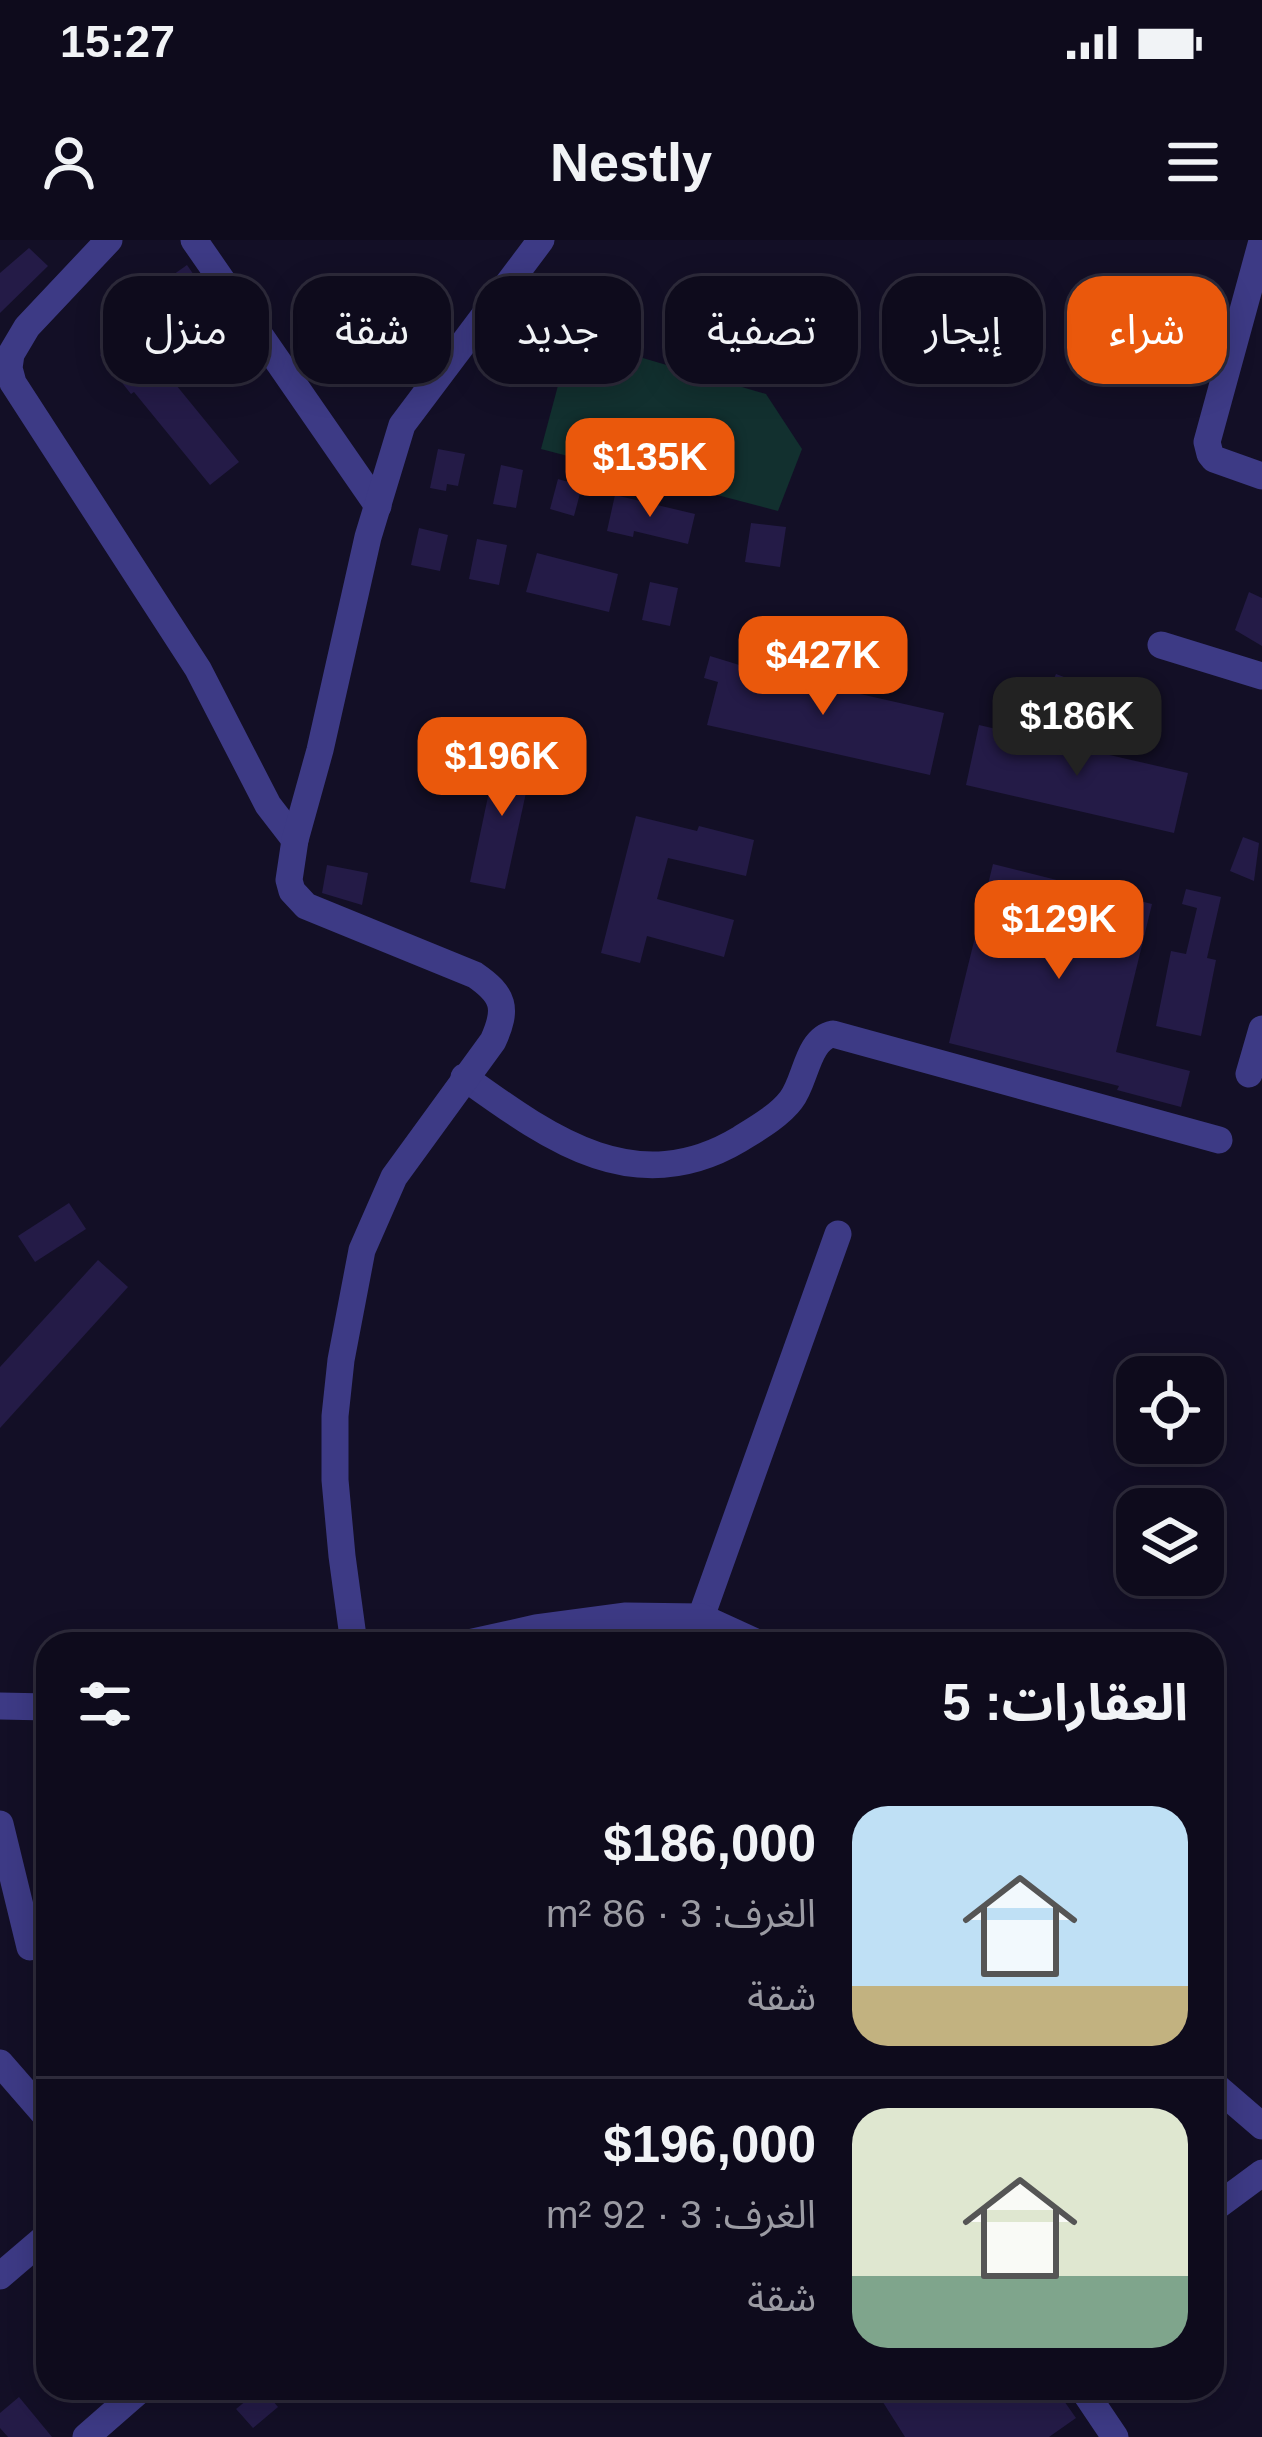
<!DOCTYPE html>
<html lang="ar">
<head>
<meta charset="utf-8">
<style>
	:root { --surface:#0e0b1c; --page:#1c1929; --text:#f1f3f6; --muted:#9b9ba3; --line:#2e2b3b; --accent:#ea580c }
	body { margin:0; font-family:Arial,"Noto Sans Arabic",sans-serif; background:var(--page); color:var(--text); direction:rtl; height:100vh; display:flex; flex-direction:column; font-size:45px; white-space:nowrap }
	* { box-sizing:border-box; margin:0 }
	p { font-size:39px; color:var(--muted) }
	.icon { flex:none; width:66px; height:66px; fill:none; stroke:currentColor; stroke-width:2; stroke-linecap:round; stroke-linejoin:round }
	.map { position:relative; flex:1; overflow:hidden; direction:ltr }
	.side { position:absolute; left:36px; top:1392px; width:1188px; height:768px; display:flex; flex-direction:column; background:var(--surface); border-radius:36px; box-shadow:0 6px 30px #0003,0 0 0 3px var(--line); direction:rtl }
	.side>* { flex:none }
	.banner { position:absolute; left:36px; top:36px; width:1191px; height:108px; direction:rtl; display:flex; gap:24px }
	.controls { position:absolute; left:1116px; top:1116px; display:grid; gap:24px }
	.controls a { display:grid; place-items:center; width:108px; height:108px; border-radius:24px; background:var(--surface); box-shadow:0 6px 30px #0003,0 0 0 3px var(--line); font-size:60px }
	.price { position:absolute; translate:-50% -102px; padding:0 27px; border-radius:24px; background:var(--accent); color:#fff; font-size:39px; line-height:78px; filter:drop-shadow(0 3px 6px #0008) }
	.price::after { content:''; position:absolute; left:50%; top:72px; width:36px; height:27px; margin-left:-18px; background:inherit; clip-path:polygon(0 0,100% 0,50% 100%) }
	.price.on { background:#222; color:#fff }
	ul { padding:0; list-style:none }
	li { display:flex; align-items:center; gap:36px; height:300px; padding:0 36px }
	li+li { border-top:3px solid var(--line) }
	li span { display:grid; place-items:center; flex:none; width:336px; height:240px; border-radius:36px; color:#555 }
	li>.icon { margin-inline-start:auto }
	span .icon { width:144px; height:144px; fill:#fffc; stroke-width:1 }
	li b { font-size:51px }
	h2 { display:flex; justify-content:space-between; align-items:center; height:144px; padding:0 36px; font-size:51px }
	.pill { padding:0 42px; border-radius:36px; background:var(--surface); box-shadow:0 6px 30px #0003,0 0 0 3px var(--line); font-size:42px; line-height:108px }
	.pill.on { background:var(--accent); color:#fff }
	.status { display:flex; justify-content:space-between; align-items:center; height:84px; padding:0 60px; background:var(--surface); direction:ltr }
	.status svg { height:33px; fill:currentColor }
	header { display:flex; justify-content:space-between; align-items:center; height:156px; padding:0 36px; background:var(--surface); font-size:54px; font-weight:800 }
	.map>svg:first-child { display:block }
</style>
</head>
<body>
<div class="status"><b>15:27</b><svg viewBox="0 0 49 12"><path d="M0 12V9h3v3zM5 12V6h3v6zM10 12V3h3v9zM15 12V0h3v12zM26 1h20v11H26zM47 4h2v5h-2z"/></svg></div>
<header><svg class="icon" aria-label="menu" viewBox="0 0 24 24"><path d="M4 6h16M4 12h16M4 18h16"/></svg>Nestly<svg class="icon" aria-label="person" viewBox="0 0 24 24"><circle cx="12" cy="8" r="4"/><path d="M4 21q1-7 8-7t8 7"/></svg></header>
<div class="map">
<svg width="1262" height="2197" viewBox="0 0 1262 2197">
	<rect width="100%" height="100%" fill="#130f26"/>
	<path fill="#12302f" d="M571 97 766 154 802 209 778 271 541 209Z"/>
	<g fill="#241b47">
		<path d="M29 8 48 26 0 73V33Z"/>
		<path d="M187 25 218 70 205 82 170 37Z"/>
		<path d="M135 87 167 126 163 129 239 222 210 245 134 152 131 154 100 115Z"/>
		<path d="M438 209 465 214 458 246 447 244 446 251 430 248Z"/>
		<path d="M501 225 523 230 516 268 493 264Z"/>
		<path d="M558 239 582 246 574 276 550 269Z"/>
		<path d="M615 255 695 274 688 304 634 291 633 297 607 291Z"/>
		<path d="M751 283 786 287 780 327 745 322Z"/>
		<path d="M419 288 448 295 440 331 411 325Z"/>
		<path d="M477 299 507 305 499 345 469 339Z"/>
		<path d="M537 313 618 334 609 372 526 352Z"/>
		<path d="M650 342 678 348 670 386 642 380Z"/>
		<path d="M1249 352 1262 358V406L1235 390Z"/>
		<path d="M710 416 759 431 944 473 930 535 707 485 718 442 704 438Z"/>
		<path d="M1056 434 1103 452 1090 484 1041 469Z"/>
		<path d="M979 485 1188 533 1174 593 966 545Z"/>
		<path d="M498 509 534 516 505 649 470 642Z"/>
		<path d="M636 576 697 591 699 586 754 600 746 636 668 618 657 659 734 680 724 717 647 696 640 723 601 713Z"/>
		<path d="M1243 597 1259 603 1254 641 1230 631Z"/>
		<path d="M993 624 1152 664 1116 812 1190 831 1181 867 1117 850 1119 846 949 803Z"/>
		<path d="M327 625 368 633 362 665 322 653Z"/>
		<path d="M1186 649 1221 657 1207 718 1216 720 1201 796 1156 786 1171 711 1186 714 1197 668 1182 664Z"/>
		<path d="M69 963 86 989 35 1022 18 996Z"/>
		<path d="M98 1020 128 1047 0 1188V1127Z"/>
		<path d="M236 2148H262L278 2167 253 2188 236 2169 247 2160Z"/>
		<path d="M874 2148H896L903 2159 919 2148H1055L1076 2178 1049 2197H905Z"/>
		<path d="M19 2157 52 2197H8L0 2188V2173Z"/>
	</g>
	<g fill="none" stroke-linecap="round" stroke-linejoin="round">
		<g stroke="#3d3a85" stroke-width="27">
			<path d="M109 0 27 87 11 114 9 128 13 143 198 429 268 565 295 600"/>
			<path d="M194 0 378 266"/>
			<path d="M1262 1 1207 202 1210 214 1214 219 1262 236"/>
			<path d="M1161 405 1262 436"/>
			<path d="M1249 834 1262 789"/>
			<path d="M464 837C549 898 635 962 740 899 756 889 779 876 791 860 806 841 807 799 833 794L1219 900"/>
			<path d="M701 1377 838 994"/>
			<path d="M354 1404 342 1316 335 1240V1176L341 1120 362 1010 394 937 493 801C508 768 504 755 475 735L306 666 292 651 289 640 295 600 320 510 368 297 402 185 541 0"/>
			<path d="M464 1404 536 1388 626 1376 701 1377 760 1404"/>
			<path d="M0 1466 48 1467"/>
			<path d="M0 1584 30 1707"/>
			<path d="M0 1823 48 1878"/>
			<path d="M1212 1843 1262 1886"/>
			<path d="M1212 1970 1262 1933"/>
			<path d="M0 2036 48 1995"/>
			<path d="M1082 2148 1115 2197"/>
			<path d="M86 2197 142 2148"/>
		</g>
	</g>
</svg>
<div class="controls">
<a><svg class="icon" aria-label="locate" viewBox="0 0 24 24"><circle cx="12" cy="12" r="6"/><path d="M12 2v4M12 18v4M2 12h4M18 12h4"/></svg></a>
<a><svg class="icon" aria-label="layers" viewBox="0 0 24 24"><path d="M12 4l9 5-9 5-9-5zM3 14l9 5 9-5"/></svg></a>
</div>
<b class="price" style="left:650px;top:280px">$135K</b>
<b class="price" style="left:823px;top:478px">$427K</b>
<b class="price on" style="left:1077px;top:539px">$186K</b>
<b class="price" style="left:502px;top:579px">$196K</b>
<b class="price" style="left:1059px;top:742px">$129K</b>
<div class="banner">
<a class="pill on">شراء</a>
<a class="pill">إيجار</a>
<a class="pill">تصفية</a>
<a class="pill">جديد</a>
<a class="pill">شقة</a>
<a class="pill">منزل</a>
</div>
<section class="side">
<h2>العقارات: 5<svg class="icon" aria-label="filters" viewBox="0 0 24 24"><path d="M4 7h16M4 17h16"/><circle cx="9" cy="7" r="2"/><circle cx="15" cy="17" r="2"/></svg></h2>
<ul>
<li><span style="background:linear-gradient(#bfe0f5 75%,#c2b280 0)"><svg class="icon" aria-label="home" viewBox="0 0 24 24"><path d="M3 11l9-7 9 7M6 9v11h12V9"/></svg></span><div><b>$186,000</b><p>الغرف: 3 · 86 m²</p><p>شقة</p></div></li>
<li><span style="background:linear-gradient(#dfe7d0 70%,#7fa58c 0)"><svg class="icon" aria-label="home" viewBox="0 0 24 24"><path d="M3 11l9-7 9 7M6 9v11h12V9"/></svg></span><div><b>$196,000</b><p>الغرف: 3 · 92 m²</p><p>شقة</p></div></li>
</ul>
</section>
</div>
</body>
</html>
